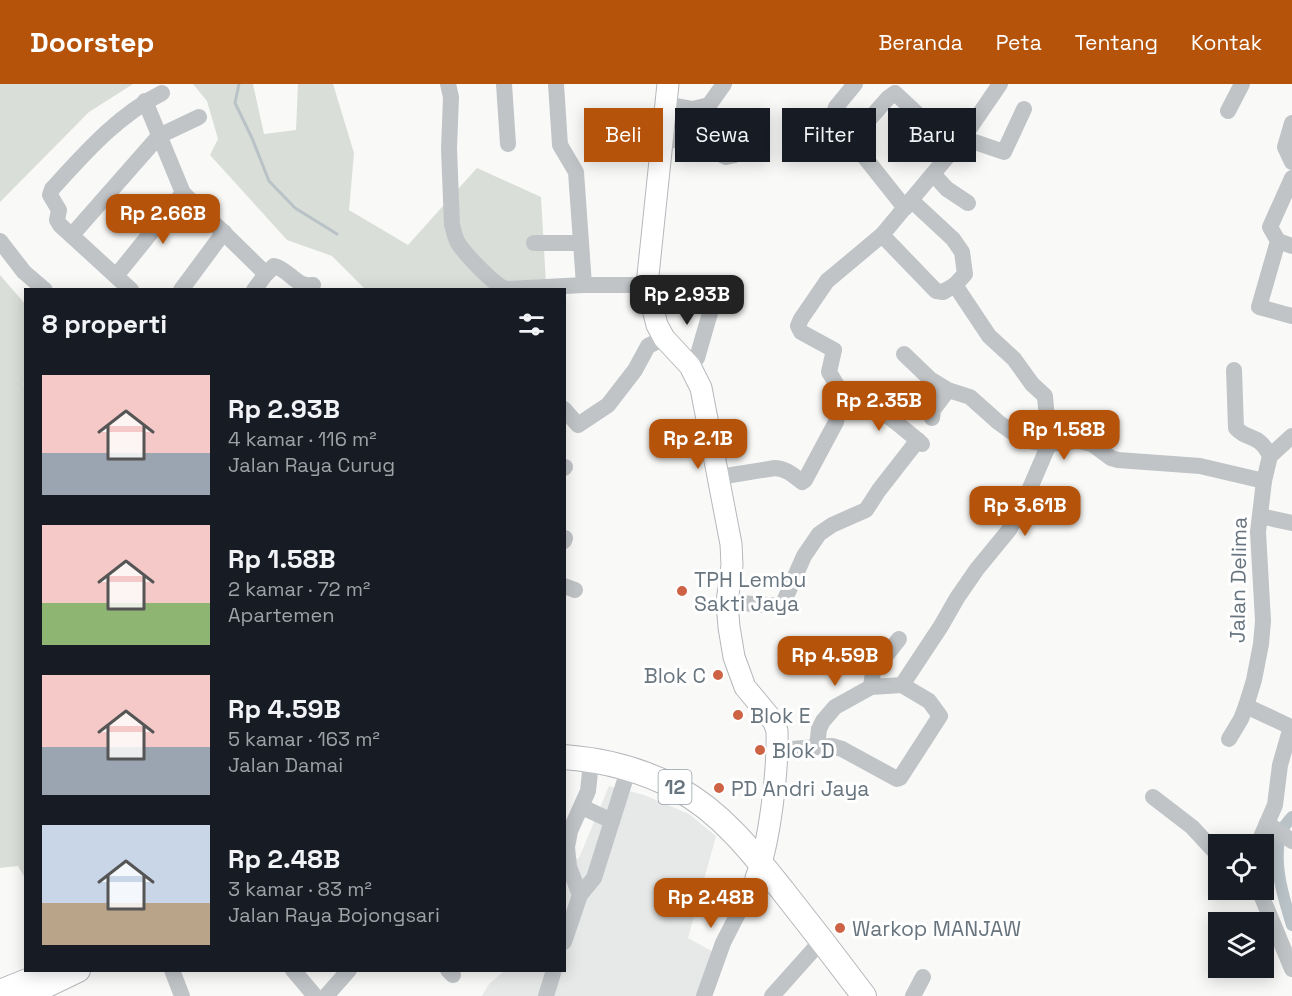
<!DOCTYPE html>
<html lang="id">
<head>
<meta charset="utf-8">
<style>
	:root { --surface:#171b24; --page:#20242c; --text:#f1f3f6; --muted:#9ea1a6; --accent:#b45309 }
	body { margin:0; font-family:"Space Grotesk",sans-serif; background:var(--page); color:var(--text); height:100vh; display:flex; flex-direction:column; font-size:22px; white-space:nowrap }
	* { box-sizing:border-box; margin:0 }
	p { font-size:20px; color:var(--muted) }
	.icon { flex:none; width:33px; height:33px; fill:none; stroke:currentColor; stroke-width:2; stroke-linecap:round; stroke-linejoin:round }
	.map { position:relative; flex:1; overflow:hidden }
	.side { position:absolute; left:24px; top:204px; width:542px; height:684px; display:flex; flex-direction:column; background:var(--surface); border-radius:0px; box-shadow:0 3px 15px #0003 }
	.side>* { flex:none }
	.hud { position:absolute; left:584px; top:24px; width:570px; height:54px; display:flex; gap:12px }
	.buttons { position:absolute; left:1208px; top:750px; display:grid; gap:12px }
	.buttons a { display:grid; place-items:center; width:66px; height:66px; border-radius:0px; background:var(--surface); box-shadow:0 3px 15px #0003; font-size:30px }
	.price { position:absolute; translate:-50% -51px; padding:0 14px; border-radius:12px; background:var(--accent); color:#fff; font-size:20px; line-height:39px; filter:drop-shadow(0 2px 3px #0008) }
	.price::after { content:''; position:absolute; left:50%; top:36px; width:18px; height:14px; margin-left:-9px; background:inherit; clip-path:polygon(0 0,100% 0,50% 100%) }
	.price.on { background:#222; color:#fff }
	ul { padding:0; list-style:none }
	li { display:flex; align-items:center; gap:18px; height:150px; padding:0 18px }
	li span { display:grid; place-items:center; flex:none; width:168px; height:120px; border-radius:0px; color:#555 }
	li>.icon { margin-inline-start:auto }
	span .icon { width:72px; height:72px; fill:#fffc; stroke-width:1 }
	li b { font-size:26px }
	h2 { display:flex; justify-content:space-between; align-items:center; height:72px; padding:0 18px; font-size:26px }
	.chip { padding:0 21px; border-radius:0px; background:var(--surface); box-shadow:0 3px 15px #0003; font-size:21px; line-height:54px }
	.chip.on { background:var(--accent); color:#fff }
	header { display:flex; align-items:center; gap:36px; box-sizing:border-box; height:84px; padding:0 30px; background:var(--accent); color:#fff }
	header strong { font-size:28px }
	nav { display:flex; gap:33px; margin-inline-start:auto; font-size:21px }
	.map>svg:first-child { display:block }
</style>
</head>
<body>
<header>
<strong>Doorstep</strong>
<nav><a>Beranda</a><a>Peta</a><a>Tentang</a><a>Kontak</a></nav>
</header>
<div class="map">
<svg width="1292" height="912" viewBox="0 0 1292 912">
	<rect width="100%" height="100%" fill="#f9f9f8"/>
	<path fill="#e7e8e8" d="M609 702 644 711 689 730 716 752 688 854 715 869 700 912H482L489 900 504 887 564 886V780L579 774Z"/>
	<g fill="#daded8">
		<path d="M0 0H133L89 28 0 118Z"/>
		<path d="M193 0H253L264 50 296 46 298 0H333L354 69 349 126 408 161 477 84 541 113 546 200 509 206 365 205 332 172 287 156 210 71 218 55 207 17Z"/>
		<path d="M0 191 26 221V297L23 300 26 303 25 794 18 782 0 784Z"/>
	</g>
	<g fill="none" stroke-linecap="round" stroke-linejoin="round">
		<path stroke="#b9c3c7" stroke-width="3" d="M239 0 235 19 252 54 269 97 295 124 337 150"/>
		<path stroke="#b9c3c7" stroke-width="12" d="M1292 733C1288 738 1283 743 1281 748 1272 778 1283 812 1292 841"/>
		<g stroke="#b4b8bb" stroke-width="23">
			<path id="major" d="M668 0 647 201 657 241 664 254 690 282 701 304 731 460 732 481 727 518 729 543 734 573 745 603 774 638 777 647C778 686 770 758 756 794"/>
		</g>
		<g stroke="#b4b7ba" stroke-width="26">
			<g id="highway">
				<path d="M564 673C603 676 643 686 678 705 721 728 753 769 783 807 810 841 837 876 864 912"/>
				<path d="M0 908 40 892"/>
				<path d="M24 912 78 886"/>
			</g>
		</g>
		<g stroke="#c0c4c7" stroke-width="16">
			<path d="M448 0 451 13 449 65 452 141C454 147 455 154 458 159 465 170 495 202 506 205L584 201H647"/>
			<path d="M504 0 508 60"/>
			<path d="M556 0 560 61 576 88 584 201"/>
			<path d="M855 0 836 23 834 29 851 56 905 124"/>
			<path d="M145 17 183 109 266 190 274 182C289 185 296 204 313 201"/>
			<path d="M666 20 693 25 709 21 724 0"/>
			<path d="M1228 27 1242 0"/>
			<path d="M1292 39 1285 63 1292 78"/>
			<path d="M662 54 699 60 726 73 735 71 743 62"/>
			<path d="M963 54 1004 68 1024 25"/>
			<path d="M851 56 888 14 895 9 954 64"/>
			<path d="M933 90 947 105 968 119"/>
			<path d="M1292 94 1270 143 1278 157 1259 223 1292 232"/>
			<path d="M72 151 159 52 199 33"/>
			<path d="M882 151 936 207 943 208 955 201"/>
			<path d="M0 157 24 188 45 206"/>
			<path d="M1278 157 1292 162"/>
			<path d="M534 159H581"/>
			<path d="M116 192 183 109"/>
			<path d="M131 206 60 141 57 136 59 126 50 111 52 105C85 69 118 31 162 9"/>
			<path d="M181 206 224 148"/>
			<path d="M254 206 266 190"/>
			<path d="M904 270 930 295 948 306 970 313 998 338 1023 356 1049 360 1078 357 1092 360 1111 374 1118 376 1200 382 1264 397"/>
			<path d="M690 282 697 274 712 222"/>
			<path d="M1234 286 1236 344C1249 358 1258 348 1270 372"/>
			<path d="M842 310C862 308 906 346 922 360"/>
			<path d="M564 325 578 341 608 321 635 286 648 262 664 254"/>
			<path d="M932 334 933 326 948 306"/>
			<path d="M564 384 565 383"/>
			<path d="M719 393 775 384C787 385 793 391 802 398L805 396 836 338 842 310 829 288 834 266 801 248 798 242 801 235 827 197 882 151 911 116 963 54 1000 0"/>
			<path d="M1260 432 1292 439"/>
			<path d="M564 457 565 454"/>
			<path d="M564 502 575 506"/>
			<path d="M727 518 782 522 804 472 819 450 832 441 866 426 879 406 918 356"/>
			<path d="M871 603 873 588 899 555"/>
			<path d="M1229 655 1241 635 1246 622"/>
			<path d="M817 663 819 645 823 637 835 623 871 603 902 601"/>
			<path d="M777 666 832 662 842 665 897 695 900 694 940 632 929 617 902 601 941 542 957 514 977 485 1009 446 1021 425 1049 360 1045 312 1032 300 1014 275 989 252 955 201 965 190 962 168 953 155 911 116"/>
			<path d="M1153 713 1192 743 1218 771"/>
			<path d="M582 723 612 737"/>
			<path d="M1267 739 1292 757"/>
			<path d="M1258 760 1275 721 1280 681 1291 643 1246 622 1254 596 1261 560 1263 537 1258 448 1264 397 1270 372 1292 352"/>
			<path d="M1259 806 1292 885"/>
			<path d="M580 811 569 783 567 763 570 747 588 707 590 688"/>
			<path d="M564 858 580 811 594 794 625 696"/>
			<path d="M172 886 182 912"/>
			<path d="M293 886 315 912"/>
			<path d="M448 886 453 891"/>
			<path d="M326 912 349 886"/>
			<path d="M546 912 554 886"/>
			<path d="M704 912 723 859 756 794"/>
			<path d="M772 912 814 865"/>
			<path d="M913 912 923 893"/>
		</g>
		<use href="#major" stroke="#fff" stroke-width="21"/>
		<use href="#highway" stroke="#fff" stroke-width="24"/>
	</g>
	<g fill="#cd6344" stroke="#fff" stroke-width="2">
		<circle cx="682" cy="507" r="6"/>
		<circle cx="718" cy="591" r="6"/>
		<circle cx="738" cy="631" r="6"/>
		<circle cx="760" cy="666" r="6"/>
		<circle cx="719" cy="704" r="6"/>
		<circle cx="840" cy="844" r="6"/>
	</g>
	<g text-anchor="middle" dominant-baseline="central" stroke-width="6" stroke-linejoin="round" paint-order="stroke">
		<rect fill="#fff" stroke="#959ea5" stroke-width="1.5" x="658.5" y="686" width="33" height="34" rx="4.5"/>
		<g font-size="20" font-weight="bold" fill="#68757f">
			<text x="675" y="703">12</text>
		</g>
		<g font-size="21" fill="#68757f" stroke="#fff" text-anchor="start">
			<text x="694" y="495">TPH Lembu<tspan x="694" dy="24">Sakti Jaya</tspan></text>
			<text x="706" y="591" text-anchor="end">Blok C</text>
			<text x="750" y="631">Blok E</text>
			<text x="772" y="666">Blok D</text>
			<text x="731" y="704">PD Andri Jaya</text>
			<text x="852" y="844">Warkop MANJAW</text>
		</g>
		<g font-size="21" fill="#68757f" stroke="#fff">
			<text transform="translate(1238 496) rotate(-89)">Jalan Delima</text>
		</g>
	</g>
</svg>
<div class="buttons">
<a><svg class="icon" aria-label="locate" viewBox="0 0 24 24"><circle cx="12" cy="12" r="6"/><path d="M12 2v4M12 18v4M2 12h4M18 12h4"/></svg></a>
<a><svg class="icon" aria-label="layers" viewBox="0 0 24 24"><path d="M12 4l9 5-9 5-9-5zM3 14l9 5 9-5"/></svg></a>
</div>
<b class="price" style="left:163px;top:161px">Rp 2.66B</b>
<b class="price on" style="left:687px;top:242px">Rp 2.93B</b>
<b class="price" style="left:879px;top:348px">Rp 2.35B</b>
<b class="price" style="left:1064px;top:377px">Rp 1.58B</b>
<b class="price" style="left:698px;top:386px">Rp 2.1B</b>
<b class="price" style="left:1025px;top:453px">Rp 3.61B</b>
<b class="price" style="left:835px;top:603px">Rp 4.59B</b>
<b class="price" style="left:711px;top:845px">Rp 2.48B</b>
<div class="hud">
<a class="chip on">Beli</a>
<a class="chip">Sewa</a>
<a class="chip">Filter</a>
<a class="chip">Baru</a>
</div>
<section class="side">
<h2>8 properti<svg class="icon" aria-label="filters" viewBox="0 0 24 24"><path d="M4 7h16M4 17h16"/><circle cx="9" cy="7" r="2"/><circle cx="15" cy="17" r="2"/></svg></h2>
<ul>
<li><span style="background:linear-gradient(#f6c9c9 65%,#9aa5b1 0)"><svg class="icon" aria-label="home" viewBox="0 0 24 24"><path d="M3 11l9-7 9 7M6 9v11h12V9"/></svg></span><div><b>Rp 2.93B</b><p>4 kamar · 116 m²</p><p>Jalan Raya Curug</p></div></li>
<li><span style="background:linear-gradient(#f6c9c9 65%,#8fb573 0)"><svg class="icon" aria-label="home" viewBox="0 0 24 24"><path d="M3 11l9-7 9 7M6 9v11h12V9"/></svg></span><div><b>Rp 1.58B</b><p>2 kamar · 72 m²</p><p>Apartemen</p></div></li>
<li><span style="background:linear-gradient(#f6c9c9 60%,#9aa5b1 0)"><svg class="icon" aria-label="home" viewBox="0 0 24 24"><path d="M3 11l9-7 9 7M6 9v11h12V9"/></svg></span><div><b>Rp 4.59B</b><p>5 kamar · 163 m²</p><p>Jalan Damai</p></div></li>
<li><span style="background:linear-gradient(#c9d6e8 65%,#b9a48a 0)"><svg class="icon" aria-label="home" viewBox="0 0 24 24"><path d="M3 11l9-7 9 7M6 9v11h12V9"/></svg></span><div><b>Rp 2.48B</b><p>3 kamar · 83 m²</p><p>Jalan Raya Bojongsari</p></div></li>
</ul>
</section>
</div>
</body>
</html>
